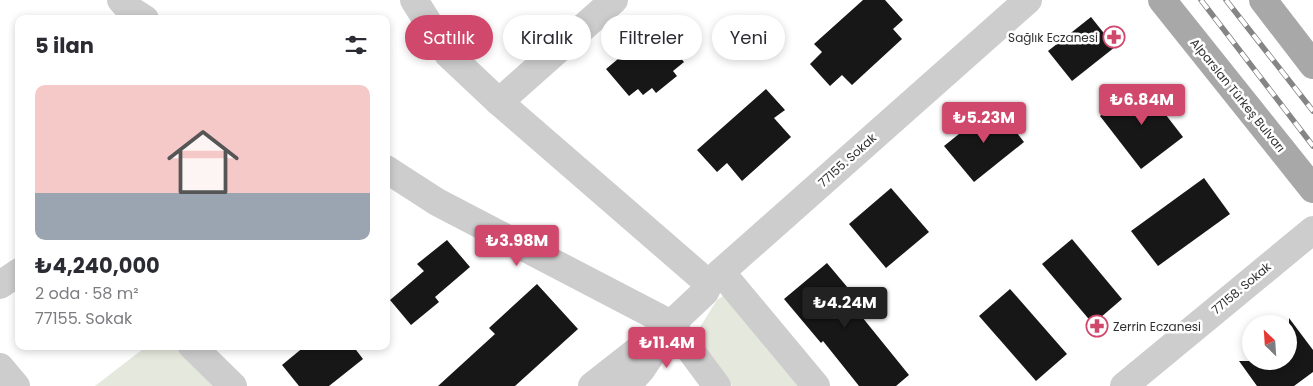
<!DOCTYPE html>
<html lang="tr">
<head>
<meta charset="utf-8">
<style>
	:root { --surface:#fff; --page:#f2f2f3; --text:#2b2b33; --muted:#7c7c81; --line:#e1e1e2; --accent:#d0486c }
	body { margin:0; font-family:Poppins,sans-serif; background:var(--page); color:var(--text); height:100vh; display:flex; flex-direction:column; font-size:19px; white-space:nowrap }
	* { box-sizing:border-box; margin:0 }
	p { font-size:16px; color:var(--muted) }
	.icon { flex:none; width:28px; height:28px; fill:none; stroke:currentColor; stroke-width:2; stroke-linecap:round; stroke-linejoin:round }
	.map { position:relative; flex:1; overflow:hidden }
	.details { position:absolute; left:15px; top:15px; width:375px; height:335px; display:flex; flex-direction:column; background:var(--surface); border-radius:10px; box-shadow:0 2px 8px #0003 }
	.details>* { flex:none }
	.banner { position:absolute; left:405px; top:15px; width:475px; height:45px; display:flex; gap:10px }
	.needle { width:32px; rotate:335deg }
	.buttons { position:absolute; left:1242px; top:315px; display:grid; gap:10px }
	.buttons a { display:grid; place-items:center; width:55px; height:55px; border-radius:50%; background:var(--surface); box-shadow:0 2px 8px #0003; font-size:25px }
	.price { position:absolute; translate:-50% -42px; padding:0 11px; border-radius:5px; background:var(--accent); color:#fff; font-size:16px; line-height:32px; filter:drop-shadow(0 1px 2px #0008) }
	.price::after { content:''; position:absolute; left:50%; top:30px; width:15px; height:11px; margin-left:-8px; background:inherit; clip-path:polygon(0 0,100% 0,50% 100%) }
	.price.selected { background:#222; color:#fff }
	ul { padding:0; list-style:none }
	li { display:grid; align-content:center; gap:10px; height:265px; padding:0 20px }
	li+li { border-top:1px solid var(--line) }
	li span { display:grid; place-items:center; height:155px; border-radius:10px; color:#555 }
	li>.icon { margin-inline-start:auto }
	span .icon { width:90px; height:90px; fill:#fffc; stroke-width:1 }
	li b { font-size:21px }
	h2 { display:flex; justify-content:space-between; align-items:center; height:60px; padding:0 20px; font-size:21px }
	.tag { padding:0 18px; border-radius:22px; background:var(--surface); box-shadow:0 2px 8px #0003; font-size:18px; line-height:45px }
	.tag.selected { background:var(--accent); color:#fff }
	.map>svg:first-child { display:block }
</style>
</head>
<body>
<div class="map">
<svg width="1313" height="386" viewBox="0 0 1313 386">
	<rect width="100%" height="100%" fill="#fff"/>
	<g fill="#e5e8dc">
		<path d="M724 295 801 386H732L695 335 717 300Z"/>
		<path d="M147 346H182L222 386H95Z"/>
	</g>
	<g fill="#171717">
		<path d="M863 0H885L903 20 893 29 902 39 852 85 842 75 830 86 810 64 822 52 814 44Z"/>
		<path d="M1091 17 1115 47 1072 81 1048 51Z"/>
		<path d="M655 28 660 33 665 28 684 50 678 55 684 62 673 71 677 76 656 93 652 88 643 95 638 89 629 96 606 69Z"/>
		<path d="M1142 84 1183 137 1141 169 1100 116Z"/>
		<path d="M766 89 785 110 774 118 791 137 742 181 727 163 717 172 697 150Z"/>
		<path d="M995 105 1024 142 974 182 944 146Z"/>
		<path d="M1204 178 1230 214 1158 266 1131 231Z"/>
		<path d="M891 188 929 232 886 268 849 224Z"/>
		<path d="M1072 239 1122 299 1093 324 1042 264Z"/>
		<path d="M447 240 470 267 435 297 439 302 411 325 390 300 424 271 417 264Z"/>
		<path d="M827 263 864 307 858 312 909 375 896 386H859L823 341 821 343 784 299Z"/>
		<path d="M537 284 578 329 515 386H438L495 334 489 328Z"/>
		<path d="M1010 289 1067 354 1036 381 979 316Z"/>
		<path d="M1289 318 1313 350V372L1294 386H1257L1239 361H1289Z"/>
		<path d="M305 346H353L363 359 329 386H299L282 365Z"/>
	</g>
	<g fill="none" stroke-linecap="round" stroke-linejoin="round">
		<g stroke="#cdcdcd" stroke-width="28">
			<path d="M121 0 129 9 145 19"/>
			<path d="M414 0 448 54 499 102 709 284"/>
			<path d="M499 102 614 0"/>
			<path d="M386 169 437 202 671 324 717 386"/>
			<path d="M721 272 816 386"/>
			<path d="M0 285 19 272"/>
			<path d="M192 346 233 386"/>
			<path d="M0 367 16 386"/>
			<path d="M592 386 671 324 705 292 709 284 721 272 1028 0"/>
			<path d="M626 386 641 370 657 346"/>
			<path d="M1124 386 1313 230"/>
		</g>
		<g stroke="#a8a8a8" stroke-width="28">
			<path d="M1162 0 1313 189"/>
			<path d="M1263 0 1313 65"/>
		</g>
		<g stroke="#858585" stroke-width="5.5">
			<g id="rail">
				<path d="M1201 0 1313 146"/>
				<path d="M1226 0 1313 111"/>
			</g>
		</g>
		<use href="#rail" stroke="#fff" stroke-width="4" stroke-dasharray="11" stroke-linecap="butt"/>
	</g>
	<defs>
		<g id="pharmacy-ring" transform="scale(1.125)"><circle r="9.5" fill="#fff" stroke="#d0486c" stroke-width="1.5"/><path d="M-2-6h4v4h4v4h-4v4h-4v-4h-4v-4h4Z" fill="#d0486c"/></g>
	</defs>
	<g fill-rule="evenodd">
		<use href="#pharmacy-ring" x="1114" y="37"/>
		<use href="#pharmacy-ring" x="1097" y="326"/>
	</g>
	<g text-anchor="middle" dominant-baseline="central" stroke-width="5" stroke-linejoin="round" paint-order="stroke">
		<g font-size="12" fill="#303030" stroke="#fff" text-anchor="end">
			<text x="1098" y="37">Sağlık Eczanesi</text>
			<text x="1113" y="326" text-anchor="start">Zerrin Eczanesi</text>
		</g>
		<g font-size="12" fill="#303030" stroke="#fff">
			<text transform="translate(1238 95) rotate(51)">Alparslan Türkeş Bulvarı</text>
			<text transform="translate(847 160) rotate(-42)">77155. Sokak</text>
			<text transform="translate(1241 288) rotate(-40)">77158. Sokak</text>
		</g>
	</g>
</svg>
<div class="buttons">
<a><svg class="needle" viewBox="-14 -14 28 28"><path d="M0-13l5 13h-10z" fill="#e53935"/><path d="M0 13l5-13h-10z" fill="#7c7c81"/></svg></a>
</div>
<b class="price" style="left:1142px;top:126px">₺6.84M</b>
<b class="price" style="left:984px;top:144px">₺5.23M</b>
<b class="price" style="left:517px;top:267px">₺3.98M</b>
<b class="price selected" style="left:845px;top:329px">₺4.24M</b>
<b class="price" style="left:667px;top:369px">₺11.4M</b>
<div class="banner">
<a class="tag selected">Satılık</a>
<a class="tag">Kiralık</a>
<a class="tag">Filtreler</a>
<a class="tag">Yeni</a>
</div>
<section class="details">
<h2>5 ilan<svg class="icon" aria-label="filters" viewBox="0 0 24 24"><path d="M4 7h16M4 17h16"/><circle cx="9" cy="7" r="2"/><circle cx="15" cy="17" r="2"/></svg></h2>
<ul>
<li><span style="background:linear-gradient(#f6c9c9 70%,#9aa5b1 0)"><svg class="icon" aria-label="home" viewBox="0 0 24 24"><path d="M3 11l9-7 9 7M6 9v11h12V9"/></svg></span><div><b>₺4,240,000</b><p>2 oda · 58 m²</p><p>77155. Sokak</p></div></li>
</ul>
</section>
</div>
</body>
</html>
